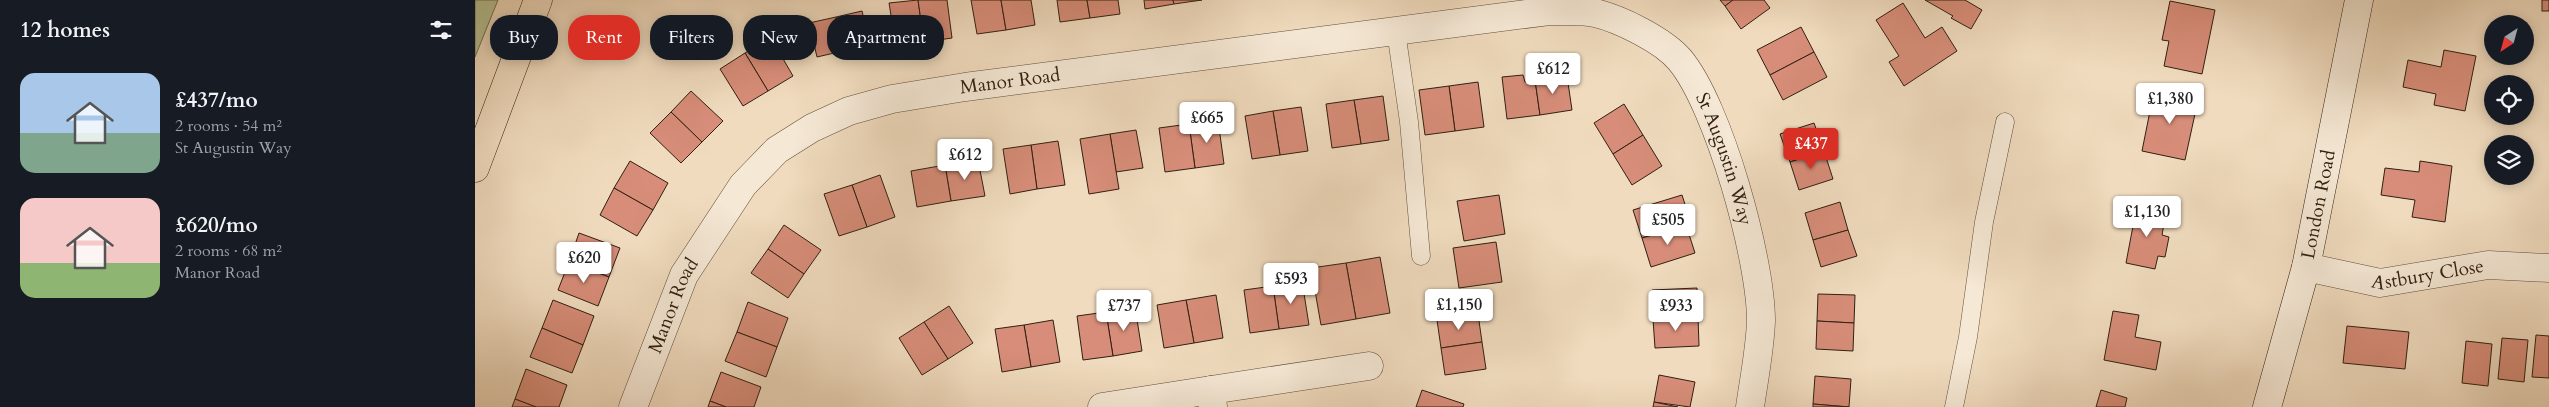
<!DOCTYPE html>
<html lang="en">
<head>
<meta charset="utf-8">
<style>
	:root { --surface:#171b24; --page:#20242c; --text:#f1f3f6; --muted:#9ea1a6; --accent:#d93025 }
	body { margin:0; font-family:Cardo,serif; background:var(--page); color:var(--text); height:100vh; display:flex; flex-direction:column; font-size:19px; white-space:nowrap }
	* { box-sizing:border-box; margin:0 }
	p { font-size:16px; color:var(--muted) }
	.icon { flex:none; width:28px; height:28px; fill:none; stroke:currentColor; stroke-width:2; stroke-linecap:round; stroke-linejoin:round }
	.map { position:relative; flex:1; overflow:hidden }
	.side { display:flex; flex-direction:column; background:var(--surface); width:475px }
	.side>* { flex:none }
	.top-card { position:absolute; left:15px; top:15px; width:475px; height:45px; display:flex; gap:10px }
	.needle { width:32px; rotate:216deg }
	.tools { position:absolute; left:2009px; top:15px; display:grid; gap:10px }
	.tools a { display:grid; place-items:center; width:50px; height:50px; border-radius:50%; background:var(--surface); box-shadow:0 2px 12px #0003; font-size:25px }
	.price { position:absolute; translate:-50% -42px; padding:0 11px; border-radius:5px; background:#fff; color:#222; font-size:16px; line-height:32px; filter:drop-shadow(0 1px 2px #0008) }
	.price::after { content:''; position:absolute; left:50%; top:30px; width:15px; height:11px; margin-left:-8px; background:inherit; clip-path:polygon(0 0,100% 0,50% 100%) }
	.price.selected { background:var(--accent); color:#fff }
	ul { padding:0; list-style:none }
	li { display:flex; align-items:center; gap:15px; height:125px; padding:0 20px }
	li span { display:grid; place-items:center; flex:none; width:140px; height:100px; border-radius:15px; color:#555 }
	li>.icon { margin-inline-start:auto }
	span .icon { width:60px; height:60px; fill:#fffc; stroke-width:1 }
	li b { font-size:21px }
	h2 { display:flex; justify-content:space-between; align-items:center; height:60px; padding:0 20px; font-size:21px }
	.pill { padding:0 18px; border-radius:20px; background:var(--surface); box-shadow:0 2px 12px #0003; font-size:18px; line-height:45px }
	.pill.selected { background:var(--accent); color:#fff }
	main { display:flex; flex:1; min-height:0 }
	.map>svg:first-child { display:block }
</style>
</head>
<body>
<main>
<section class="side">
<h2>12 homes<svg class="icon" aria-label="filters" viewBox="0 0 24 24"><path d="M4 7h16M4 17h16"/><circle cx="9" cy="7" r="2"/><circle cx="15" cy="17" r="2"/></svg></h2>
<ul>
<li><span style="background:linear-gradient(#a9c7e8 60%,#7fa58c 0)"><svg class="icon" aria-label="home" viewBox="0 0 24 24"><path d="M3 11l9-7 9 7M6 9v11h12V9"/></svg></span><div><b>£437/mo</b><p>2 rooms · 54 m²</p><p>St Augustin Way</p></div></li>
<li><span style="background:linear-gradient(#f6c9c9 65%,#8fb573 0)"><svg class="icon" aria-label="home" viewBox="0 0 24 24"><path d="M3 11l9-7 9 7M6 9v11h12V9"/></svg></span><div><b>£620/mo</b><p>2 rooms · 68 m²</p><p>Manor Road</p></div></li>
</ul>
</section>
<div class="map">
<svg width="2074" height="407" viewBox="0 0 2074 407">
	<rect width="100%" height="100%" fill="#f0dbbe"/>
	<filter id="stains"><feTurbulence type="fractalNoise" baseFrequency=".004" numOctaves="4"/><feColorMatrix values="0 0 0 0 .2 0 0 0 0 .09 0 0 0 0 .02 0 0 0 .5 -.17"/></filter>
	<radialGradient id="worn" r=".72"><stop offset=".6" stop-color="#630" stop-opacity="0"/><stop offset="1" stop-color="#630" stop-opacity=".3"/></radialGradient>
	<path fill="#b6c194" stroke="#737052" d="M0 0H23L0 57Z"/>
	<g fill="#d78d79" stroke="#302011">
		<path d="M443 0 449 42 421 46 414 3Z"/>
		<path d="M443 0H472L477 38 449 42Z"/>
		<path d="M496 0H526L531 30 502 34Z"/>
		<path d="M526 0H556L560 25 531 30Z"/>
		<path d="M582 0H612L615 18 585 22Z"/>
		<path d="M612 0H643L645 14 615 18Z"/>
		<path d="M669 0H698L699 4 670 9Z"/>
		<path d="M698 0H727L699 4Z"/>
		<path d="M1245 0H1258L1250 6Z"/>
		<path d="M1258 0H1289L1295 8 1266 29 1250 6Z"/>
		<path d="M1450 0H1490L1507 10 1496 29 1476 18 1478 16Z"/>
		<rect x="2067" y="0" width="7" height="11"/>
		<path d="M1695 1 1740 10 1727 74 1689 66 1694 41 1687 40Z"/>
		<path d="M1428 3 1450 38 1467 27 1482 51 1429 86 1414 62 1424 56 1401 20Z"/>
		<path d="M387 11 395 44 368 51 361 17Z"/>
		<path d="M361 17 368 51 342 57 334 23Z"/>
		<path d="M1326 27 1339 52 1295 75 1282 50Z"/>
		<path d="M296 38 318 76 293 91 270 53Z"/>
		<path d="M1969 50 2001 56 1990 111 1959 105 1961 94 1928 87 1933 60 1966 67Z"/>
		<path d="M1339 52 1352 77 1308 100 1295 75Z"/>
		<path d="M270 53 293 91 268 106 245 69Z"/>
		<path d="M1048 75 1050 82 1060 80 1065 115 1032 119 1027 77Z"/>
		<path d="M1092 76 1097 110 1065 115 1060 80Z"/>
		<path d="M1003 82 1009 127 980 131 974 86Z"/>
		<path d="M974 86 980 131 950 135 944 90Z"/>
		<path d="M216 91 248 121 227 142 196 112Z"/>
		<path d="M1679 91 1723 100 1710 160 1667 151Z"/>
		<path d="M908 96 914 140 886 144 879 100Z"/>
		<path d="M879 100 886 144 857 148 851 104Z"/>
		<path d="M1149 104 1168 135 1138 154 1119 123Z"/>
		<path d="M826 107 833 151 805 155 798 111Z"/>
		<path d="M798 111 805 155 777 159 770 116Z"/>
		<path d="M196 112 227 142 206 163 175 133Z"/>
		<path d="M743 120 749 164 720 168 714 124Z"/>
		<path d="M1339 123 1349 151 1315 162 1305 134Z"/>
		<path d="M714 124 720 168 690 172 684 128Z"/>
		<path d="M661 130 668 168 641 172 635 134Z"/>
		<path d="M635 134 644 189 614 194 605 139Z"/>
		<path d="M1168 135 1187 166 1157 185 1138 154Z"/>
		<path d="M583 141 590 185 562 189 556 145Z"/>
		<path d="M556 145 562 189 535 194 528 149Z"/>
		<path d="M1349 151 1358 179 1324 190 1315 162Z"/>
		<path d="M503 160 510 196 476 201 470 165Z"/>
		<path d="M155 161 193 183 178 210 139 188Z"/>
		<path d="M1945 161 1977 166 1970 222 1937 217 1940 200 1906 195 1910 168 1944 172Z"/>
		<path d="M470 165 476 201 442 207 436 171Z"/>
		<path d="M405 175 420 217 392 227 377 185Z"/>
		<path d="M377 185 392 227 364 236 349 194Z"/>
		<path d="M139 188 178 210 162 236 125 215Z"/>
		<path d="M1024 195 1030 234 989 241 982 201Z"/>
		<path d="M1207 195 1216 223 1167 238 1158 210Z"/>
		<path d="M1365 202 1373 230 1338 240 1330 213Z"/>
		<path d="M1662 205 1691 212 1687 235 1694 237 1690 257 1683 256 1680 269 1651 263Z"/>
		<path d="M309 225 346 250 329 274 293 249Z"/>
		<path d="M1211 225 1220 253 1176 267 1167 238Z"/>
		<path d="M1373 230 1382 256 1346 267 1338 240Z"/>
		<path d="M104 233 145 248 134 277 94 262Z"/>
		<path d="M1021 242 1027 282 984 288 978 248Z"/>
		<path d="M293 249 329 274 313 298 276 273Z"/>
		<path d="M905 257 915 313 881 319 871 263Z"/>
		<path d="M94 262 134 277 123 306 83 290Z"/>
		<path d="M871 263 881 319 846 325 836 268Z"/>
		<path d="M827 281 834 325 804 329 798 286Z"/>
		<path d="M798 286 804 329 775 333 769 290Z"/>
		<path d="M1222 288 1223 317 1178 319 1177 290Z"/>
		<path d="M1343 294 1380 295 1379 323 1342 321Z"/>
		<path d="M741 295 748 338 719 343 711 300Z"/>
		<path d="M78 300 119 316 108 345 67 328Z"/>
		<path d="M711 300 719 343 689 348 682 305Z"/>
		<path d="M273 302 313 318 302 347 262 332Z"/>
		<path d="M474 306 498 343 473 359 449 322Z"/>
		<path d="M660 307 667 351 638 356 631 312Z"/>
		<path d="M1638 311 1664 315 1660 337 1686 342 1681 370 1629 360Z"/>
		<path d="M631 312 638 356 608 360 602 316Z"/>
		<path d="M1003 314 1007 342 966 348 962 320Z"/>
		<path d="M1223 317 1224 346 1180 348 1178 319Z"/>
		<path d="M578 320 585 362 556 367 549 325Z"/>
		<path d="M1342 321 1379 323 1378 351 1341 349Z"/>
		<path d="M449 322 473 359 447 375 424 338Z"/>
		<path d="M549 325 556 367 527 372 520 329Z"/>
		<path d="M1872 326 1934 332 1930 369 1868 363Z"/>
		<path d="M67 328 108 345 97 373 55 357Z"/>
		<path d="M262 332 302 347 291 377 250 361Z"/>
		<path d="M2061 335 2074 336V378L2057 377Z"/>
		<path d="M2027 338 2053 340 2049 382 2023 379Z"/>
		<path d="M1991 341 2017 344 2013 386 1987 383Z"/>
		<path d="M1007 342 1011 369 970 375 966 348Z"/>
		<path d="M51 369 92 385 84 407H61L40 399Z"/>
		<path d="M246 372 286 387 279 407H251L235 401Z"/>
		<path d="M1184 375 1220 382 1215 407 1179 402Z"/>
		<path d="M1340 376 1376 379 1374 407 1338 404Z"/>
		<path d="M947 390 989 404 988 407H941Z"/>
		<path d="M1626 390 1652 398 1650 407H1621Z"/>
		<path d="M40 399 61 407H37Z"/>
		<path d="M235 401 251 407H233Z"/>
		<path d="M1179 402 1203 407H1178Z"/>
		<path d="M1338 404 1374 407H1338Z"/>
	</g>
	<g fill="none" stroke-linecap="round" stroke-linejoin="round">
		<g stroke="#604f3c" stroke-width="19">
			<g id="lane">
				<path d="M921 31 934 122 946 256"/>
				<path d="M1479 407 1493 337 1509 222 1530 122"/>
			</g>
		</g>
		<g stroke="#604f3c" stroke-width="29">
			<g id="street">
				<path id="s1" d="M1831 267 1905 283 2013 265 2074 268"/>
				<path d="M736 390 894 366"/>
				<path id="s2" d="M158 407 209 275 268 185 302 150 337 128 374 111 417 99 490 87 1074 11C1089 12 1106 10 1120 13 1145 19 1188 40 1205 60 1244 107 1286 259 1286 321 1285 349 1279 379 1275 407"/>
				<path d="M627 407 736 390 738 407"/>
			</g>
		</g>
		<g stroke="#302011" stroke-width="29">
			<g id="secondary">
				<path id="s3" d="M1792 407 1831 267 1884 0"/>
			</g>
		</g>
		<g stroke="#302011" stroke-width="29">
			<path id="primary" d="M0 168 63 0"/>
		</g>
		<use href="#lane" stroke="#f5e8d5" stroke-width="18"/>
		<use href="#street" stroke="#f5e8d5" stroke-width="28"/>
		<use href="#secondary" stroke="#f5e8d5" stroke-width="28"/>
		<use href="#primary" stroke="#f0dbbe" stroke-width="28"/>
	</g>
	<g text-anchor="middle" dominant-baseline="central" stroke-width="4.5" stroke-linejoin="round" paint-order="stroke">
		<g font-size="19" fill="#302011" stroke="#f5e8d5">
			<text stroke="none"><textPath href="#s2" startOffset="544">Manor Road</textPath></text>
			<text stroke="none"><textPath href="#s2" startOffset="1341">St Augustin Way</textPath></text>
			<text stroke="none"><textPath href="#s3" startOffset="209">London Road</textPath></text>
			<text stroke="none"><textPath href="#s1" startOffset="124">Astbury Close</textPath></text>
			<text stroke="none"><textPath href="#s2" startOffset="109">Manor Road</textPath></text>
		</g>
	</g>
	<rect width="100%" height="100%" filter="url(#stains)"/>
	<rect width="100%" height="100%" fill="url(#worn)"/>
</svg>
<div class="tools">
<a><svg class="needle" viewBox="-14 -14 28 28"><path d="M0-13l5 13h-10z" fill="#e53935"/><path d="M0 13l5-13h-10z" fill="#9ea1a6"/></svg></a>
<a><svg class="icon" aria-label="locate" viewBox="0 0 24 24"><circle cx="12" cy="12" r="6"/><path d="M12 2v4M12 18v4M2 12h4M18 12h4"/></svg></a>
<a><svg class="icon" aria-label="layers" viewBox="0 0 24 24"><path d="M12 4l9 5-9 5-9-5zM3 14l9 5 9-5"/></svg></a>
</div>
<b class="price" style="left:1078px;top:95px">£612</b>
<b class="price" style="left:1695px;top:125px">£1,380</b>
<b class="price" style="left:732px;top:144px">£665</b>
<b class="price selected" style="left:1336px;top:170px">£437</b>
<b class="price" style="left:490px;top:181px">£612</b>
<b class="price" style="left:1672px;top:238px">£1,130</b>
<b class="price" style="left:1193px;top:246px">£505</b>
<b class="price" style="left:109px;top:284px">£620</b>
<b class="price" style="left:816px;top:305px">£593</b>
<b class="price" style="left:984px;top:331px">£1,150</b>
<b class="price" style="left:649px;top:332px">£737</b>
<b class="price" style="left:1201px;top:332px">£933</b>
<div class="top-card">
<a class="pill">Buy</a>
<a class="pill selected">Rent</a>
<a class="pill">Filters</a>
<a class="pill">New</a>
<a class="pill">Apartment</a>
</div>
</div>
</main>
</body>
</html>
